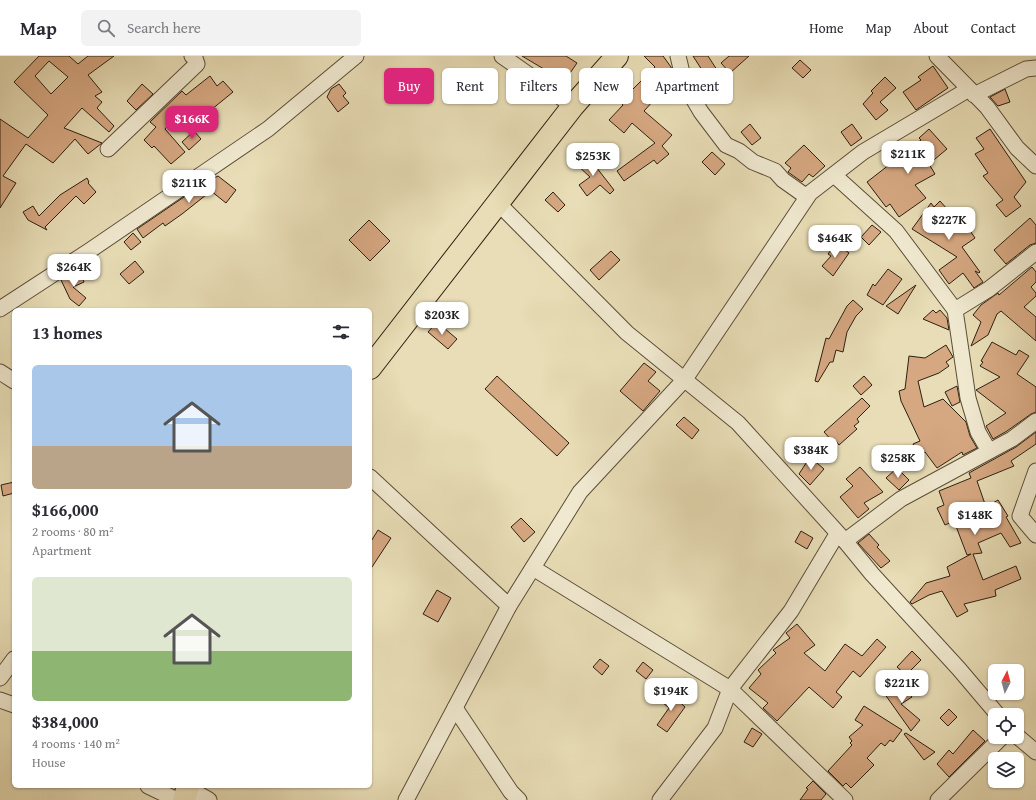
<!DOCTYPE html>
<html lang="en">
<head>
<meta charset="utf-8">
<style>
	:root { --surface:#fff; --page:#f2f2f3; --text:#2b2b33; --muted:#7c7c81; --line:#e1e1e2; --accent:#db2777 }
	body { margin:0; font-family:"Gentium Book Plus",serif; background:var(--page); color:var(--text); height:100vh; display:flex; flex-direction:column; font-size:15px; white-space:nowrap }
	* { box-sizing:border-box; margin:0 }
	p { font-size:13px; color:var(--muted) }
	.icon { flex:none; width:22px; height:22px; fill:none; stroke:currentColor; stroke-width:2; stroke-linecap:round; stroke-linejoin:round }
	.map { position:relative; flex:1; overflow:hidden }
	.drawer { position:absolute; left:12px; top:252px; width:360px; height:480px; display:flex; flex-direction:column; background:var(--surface); border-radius:6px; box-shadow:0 1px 3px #0004 }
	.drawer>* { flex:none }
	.hud { position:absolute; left:384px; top:12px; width:380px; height:36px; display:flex; gap:8px }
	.needle { width:26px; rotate:6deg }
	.controls { position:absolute; left:988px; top:608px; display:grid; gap:8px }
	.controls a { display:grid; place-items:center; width:36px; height:36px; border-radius:6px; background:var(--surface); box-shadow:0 1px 3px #0004; font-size:20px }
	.price { position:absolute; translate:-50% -34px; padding:0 9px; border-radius:8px; background:#fff; color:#222; font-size:13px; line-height:26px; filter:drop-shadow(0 1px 2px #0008) }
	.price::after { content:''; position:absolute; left:50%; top:24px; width:12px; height:9px; margin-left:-6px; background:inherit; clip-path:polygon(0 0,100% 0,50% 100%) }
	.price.active { background:var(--accent); color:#fff }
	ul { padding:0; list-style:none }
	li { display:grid; align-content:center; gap:8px; height:212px; padding:0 20px }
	li span { display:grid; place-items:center; height:124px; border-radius:6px; color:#555 }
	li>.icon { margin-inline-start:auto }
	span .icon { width:72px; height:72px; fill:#fffc; stroke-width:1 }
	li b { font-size:17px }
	h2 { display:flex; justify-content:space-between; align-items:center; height:48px; padding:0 20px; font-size:17px }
	.pill { padding:0 14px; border-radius:6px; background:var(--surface); box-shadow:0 1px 3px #0004; font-size:14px; line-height:36px }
	.pill.active { background:var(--accent); color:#fff }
	header { display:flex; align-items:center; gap:24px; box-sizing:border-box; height:56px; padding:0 20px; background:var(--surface); border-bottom:1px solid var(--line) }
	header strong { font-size:19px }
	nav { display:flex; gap:22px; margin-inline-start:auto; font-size:14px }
	.search { width:280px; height:36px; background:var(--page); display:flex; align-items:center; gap:10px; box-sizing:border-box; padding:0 14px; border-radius:6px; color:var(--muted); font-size:15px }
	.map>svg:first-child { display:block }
</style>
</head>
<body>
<header>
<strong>Map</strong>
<div class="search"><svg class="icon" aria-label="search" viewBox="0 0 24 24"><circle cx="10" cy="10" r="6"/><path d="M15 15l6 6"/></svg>Search here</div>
<nav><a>Home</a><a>Map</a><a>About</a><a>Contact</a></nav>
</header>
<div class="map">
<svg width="1036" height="744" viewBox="0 0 1036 744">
	<rect width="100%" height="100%" fill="#e8ddb6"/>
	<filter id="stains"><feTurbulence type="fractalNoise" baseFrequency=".005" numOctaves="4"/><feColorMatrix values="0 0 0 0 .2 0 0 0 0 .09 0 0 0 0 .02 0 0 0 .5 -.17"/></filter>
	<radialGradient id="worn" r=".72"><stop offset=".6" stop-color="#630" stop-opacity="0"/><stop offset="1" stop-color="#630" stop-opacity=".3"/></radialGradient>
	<g fill="#d6a882" stroke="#2d2011" fill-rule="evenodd">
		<path d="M39 0H69L78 8 88 0H114L88 19 102 36 95 40 102 46 97 52 114 70 109 76 82 52 64 72 102 87 88 98 75 83 53 107 26 88 3 120 16 127 0 152V63L28 82 48 59 14 26ZM49 5 68 21 51 38 35 20Z"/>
		<path d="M522 0H566L577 7 566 23 560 20 559 22Z"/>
		<path d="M644 0H663L671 11 673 19 651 41 654 44 644 55 672 79 662 90 669 98 657 108 654 104 624 125 617 115 655 87 632 67 624 77 609 64 623 49 616 42 629 29 633 33 655 11Z"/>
		<path d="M693 0H708L719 17 699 31 692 21 702 14Z"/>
		<path d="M729 0H749L730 17 721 7Z"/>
		<path d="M800 4 811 14 803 22 792 12Z"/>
		<path d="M933 10 948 32 916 54 903 36 921 24 918 21Z"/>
		<path d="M210 20 217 30 223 25 233 36 195 67 183 52 165 73 185 96 171 108 154 90 152 92 144 84 156 71 150 66 182 35 186 39Z"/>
		<path d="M885 21 896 32 880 46 888 54 876 64 863 48 873 37 871 35Z"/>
		<path d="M142 28 153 38 136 54 127 45Z"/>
		<path d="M339 28 346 37 343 40 349 47 338 56 327 41 331 33Z"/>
		<path d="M1005 33 1010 46 998 50 990 41Z"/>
		<path d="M750 68 761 82 752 89 741 76Z"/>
		<path d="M852 68 862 82 851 90 841 76Z"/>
		<path d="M929 73 947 93 929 108 935 118 915 129 926 142 899 161 890 148 886 151 867 126 921 84 919 82Z"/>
		<path d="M990 73 1026 126 1014 141 1021 150 1006 161 996 149 1003 144 983 120 988 117 975 98 984 93 976 82Z"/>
		<path d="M194 75 201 83 189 94 182 86Z"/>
		<path d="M804 89 825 110 813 121 809 118 802 126 788 116 791 112 785 107Z"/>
		<path d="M712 96 725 108 715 119 702 106Z"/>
		<path d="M586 98 614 134 610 138 600 129 587 140 579 129 590 121 576 108Z"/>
		<path d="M218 120 236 134 226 147 211 135 182 158 165 170 163 167 143 182 137 173 206 126Z"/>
		<path d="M87 122 89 126 88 127 96 136 84 148 76 140 45 171 47 174 28 164 23 156 33 150 39 160 60 139Z"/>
		<path d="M553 136 565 149 558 156 545 144Z"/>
		<path d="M940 145 955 162 960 160 975 182 962 191 980 216 979 217 975 215 983 226 974 232 963 217 949 228 939 214 957 201 912 173 931 147 934 151Z"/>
		<path d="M1030 162 1036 169V187L1030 189 1006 208 994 194Z"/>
		<path d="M369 164 390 185 370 205 349 184Z"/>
		<path d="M872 169 881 176 869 189 861 181Z"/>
		<path d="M133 177 141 186 131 194 124 186Z"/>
		<path d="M836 187 849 197 833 220 822 210 831 200 828 198Z"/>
		<path d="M611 195 620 204 599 224 590 214Z"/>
		<path d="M135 205 144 216 129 228 120 218Z"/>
		<path d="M1032 211 1036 216V226L1031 231 1036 237V240L1024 251 1036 261V285L1001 255 997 258 988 279 971 290 981 266 973 259 981 249 998 237 999 239Z"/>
		<path d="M888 213 902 223 883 249 867 239 873 228 875 230Z"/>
		<path d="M79 215 84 226 73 231 86 242 79 250 70 243 61 224Z"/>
		<path d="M916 229 898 258 886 250Z"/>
		<path d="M853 244 863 253 856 260 847 276 843 296 836 294 833 306H830L818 326 815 325 826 282 829 283 847 250Z"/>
		<path d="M933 254 936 257 940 254 947 262 949 274 923 263Z"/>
		<path d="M437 266 457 283 448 293 428 276Z"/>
		<path d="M992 286 1016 299 1019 294 1029 300 1017 318 1036 331V356L1031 358 1007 375 993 383 986 370 1006 357 976 334 1000 321 980 310 983 306 981 305Z"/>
		<path d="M946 289 953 301 946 306 949 310 939 317 918 325 924 351 943 343 966 366 970 380 977 392 963 399 962 396 937 412 925 396 918 400 913 388 920 385 901 345 899 335 905 333 909 300 925 302Z"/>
		<path d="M644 307 656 316 648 325 660 335 643 355 620 335Z"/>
		<path d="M497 320 569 387 557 400 485 333Z"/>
		<path d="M864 320 872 329 861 339 853 330Z"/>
		<path d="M957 330 960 346 952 350 945 336Z"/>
		<path d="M862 342 870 350 857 363 859 366 854 370 857 373 839 389 836 385 834 387 824 376Z"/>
		<path d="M684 361 699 374 692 383 676 369Z"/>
		<path d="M1036 376V388L1011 405 1014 410 977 425 986 451 998 444 1008 460 1006 461 1021 487 1010 491 1001 477 978 487 982 497 973 498 983 524 1016 510 1021 523 995 534 996 540 964 548 968 555 957 561 942 535 929 539 912 548 910 546 926 527 950 520 947 511 971 498 967 499 954 465 945 469 937 452 944 449 939 435 971 422 969 417 1016 391Z"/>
		<path d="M810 401 824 413 810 429 799 418Z"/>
		<path d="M860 411 883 436 864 447 869 453 858 462 840 441 853 430 846 423Z"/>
		<path d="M897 412 909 424 899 434 886 422Z"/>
		<path d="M14 426V437L3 440 1 429Z"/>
		<path d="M521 462 535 476 524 486 511 471Z"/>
		<path d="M378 474 391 482 370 514V487Z"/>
		<path d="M801 475 813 482 807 493 795 486Z"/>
		<path d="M869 478 879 489 877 491 890 505 881 512 858 487Z"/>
		<path d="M437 534 451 542 438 566 423 558Z"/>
		<path d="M797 568 815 589 804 597 825 615 845 588 862 600 877 583 886 591 860 621 853 615 836 636 842 641 833 652 809 631 777 665 763 652 768 647 749 632 761 618 758 614 776 597 773 594 790 582 786 577Z"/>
		<path d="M912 595 921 604 906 619 897 611Z"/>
		<path d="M600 603 609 610 602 619 593 611Z"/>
		<path d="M643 606 653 614 646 623 636 615Z"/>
		<path d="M899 624 912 641 901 648 920 664 911 675 884 637Z"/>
		<path d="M670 637 685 651 667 676 657 669 669 652 662 646Z"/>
		<path d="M864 650 902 674 893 686 890 684 885 690 881 687 867 702 874 709 851 732 846 727 843 730 828 715 852 689 850 687 852 685 849 681 863 669 855 664Z"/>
		<path d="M949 653 957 661 948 670 940 662Z"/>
		<path d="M752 672 762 678 753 691 744 686Z"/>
		<path d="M973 674 985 685 949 721 937 708 949 694 953 698Z"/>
		<path d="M906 677 935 696 924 704 904 678Z"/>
		<path d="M813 725 826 738 821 744H800L808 733 806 732Z"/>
	</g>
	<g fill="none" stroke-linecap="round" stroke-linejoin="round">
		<g stroke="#5c4f3a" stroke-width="17">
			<g id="street">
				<path d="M502 0 573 50"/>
				<path d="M678 0 685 29 701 56 726 89 739 95 753 106 775 115 783 124 807 141"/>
				<path d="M937 0 987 51 1017 92 1036 110"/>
				<path d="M974 39 1026 13 1036 12"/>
				<path d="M108 93 197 8 195 2 192 0"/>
				<path d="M834 119 896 175 955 254"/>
				<path d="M498 147 627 277 738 367 845 485 872 518 959 613 998 659"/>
				<path d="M0 253 89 195 268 73 356 0"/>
				<path d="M0 316 14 325"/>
				<path d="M989 395 978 376 968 342 955 254 989 233 1036 196"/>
				<path d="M1036 415 1020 460 1036 479"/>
				<path d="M370 421 509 550"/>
				<path d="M845 485 901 443 1012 383 1036 365"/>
				<path d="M533 512 730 633 845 744"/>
				<path d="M0 622 14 603"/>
				<path d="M0 644 14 649"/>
				<path d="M455 652 511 736 519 744"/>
				<path d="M1017 680 1036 696"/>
				<path d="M148 730 177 744"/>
				<path d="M188 732 209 744"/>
				<path d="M406 744 509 550 580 436 685 323 810 137 863 96 969 33"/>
				<path d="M660 744 715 672 730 633 791 555 837 478"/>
				<path d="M938 744 1002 681"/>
			</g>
		</g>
		<g stroke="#2d2011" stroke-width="24">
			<g id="highway">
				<path d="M370 312 573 50 617 0"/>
				<path d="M184 744 188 730"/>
			</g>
		</g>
		<use href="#street" stroke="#f0e9d0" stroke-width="15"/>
		<use href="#highway" stroke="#e8ddb6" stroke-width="22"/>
	</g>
	<rect width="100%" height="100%" filter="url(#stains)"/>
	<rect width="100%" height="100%" fill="url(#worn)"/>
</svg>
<div class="controls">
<a><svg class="needle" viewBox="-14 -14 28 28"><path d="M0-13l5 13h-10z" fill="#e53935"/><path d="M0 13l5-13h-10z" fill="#7c7c81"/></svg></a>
<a><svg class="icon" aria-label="locate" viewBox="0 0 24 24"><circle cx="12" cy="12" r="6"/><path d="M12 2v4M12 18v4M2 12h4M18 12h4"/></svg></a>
<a><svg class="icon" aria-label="layers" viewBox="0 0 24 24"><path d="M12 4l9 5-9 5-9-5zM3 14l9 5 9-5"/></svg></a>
</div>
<b class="price active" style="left:192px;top:84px">$166K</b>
<b class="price" style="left:908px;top:119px">$211K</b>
<b class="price" style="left:593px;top:121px">$253K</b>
<b class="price" style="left:189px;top:148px">$211K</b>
<b class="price" style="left:949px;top:185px">$227K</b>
<b class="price" style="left:835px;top:203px">$464K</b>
<b class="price" style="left:74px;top:232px">$264K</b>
<b class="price" style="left:442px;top:280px">$203K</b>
<b class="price" style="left:811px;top:415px">$384K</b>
<b class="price" style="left:898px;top:423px">$258K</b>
<b class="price" style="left:975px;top:480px">$148K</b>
<b class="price" style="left:902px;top:648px">$221K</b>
<b class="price" style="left:671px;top:656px">$194K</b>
<div class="hud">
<a class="pill active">Buy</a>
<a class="pill">Rent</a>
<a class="pill">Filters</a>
<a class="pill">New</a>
<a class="pill">Apartment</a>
</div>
<section class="drawer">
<h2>13 homes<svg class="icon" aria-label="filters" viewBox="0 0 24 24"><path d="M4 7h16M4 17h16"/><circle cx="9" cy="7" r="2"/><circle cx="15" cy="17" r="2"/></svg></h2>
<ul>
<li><span style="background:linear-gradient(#a9c7e8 65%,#b9a48a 0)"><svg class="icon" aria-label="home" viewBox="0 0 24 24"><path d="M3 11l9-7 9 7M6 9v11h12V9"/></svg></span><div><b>$166,000</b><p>2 rooms · 80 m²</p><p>Apartment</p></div></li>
<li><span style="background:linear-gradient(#dfe7d0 60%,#8fb573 0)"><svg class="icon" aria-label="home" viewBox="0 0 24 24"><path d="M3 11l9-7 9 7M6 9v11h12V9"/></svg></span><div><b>$384,000</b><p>4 rooms · 140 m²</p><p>House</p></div></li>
</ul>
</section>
</div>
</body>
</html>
